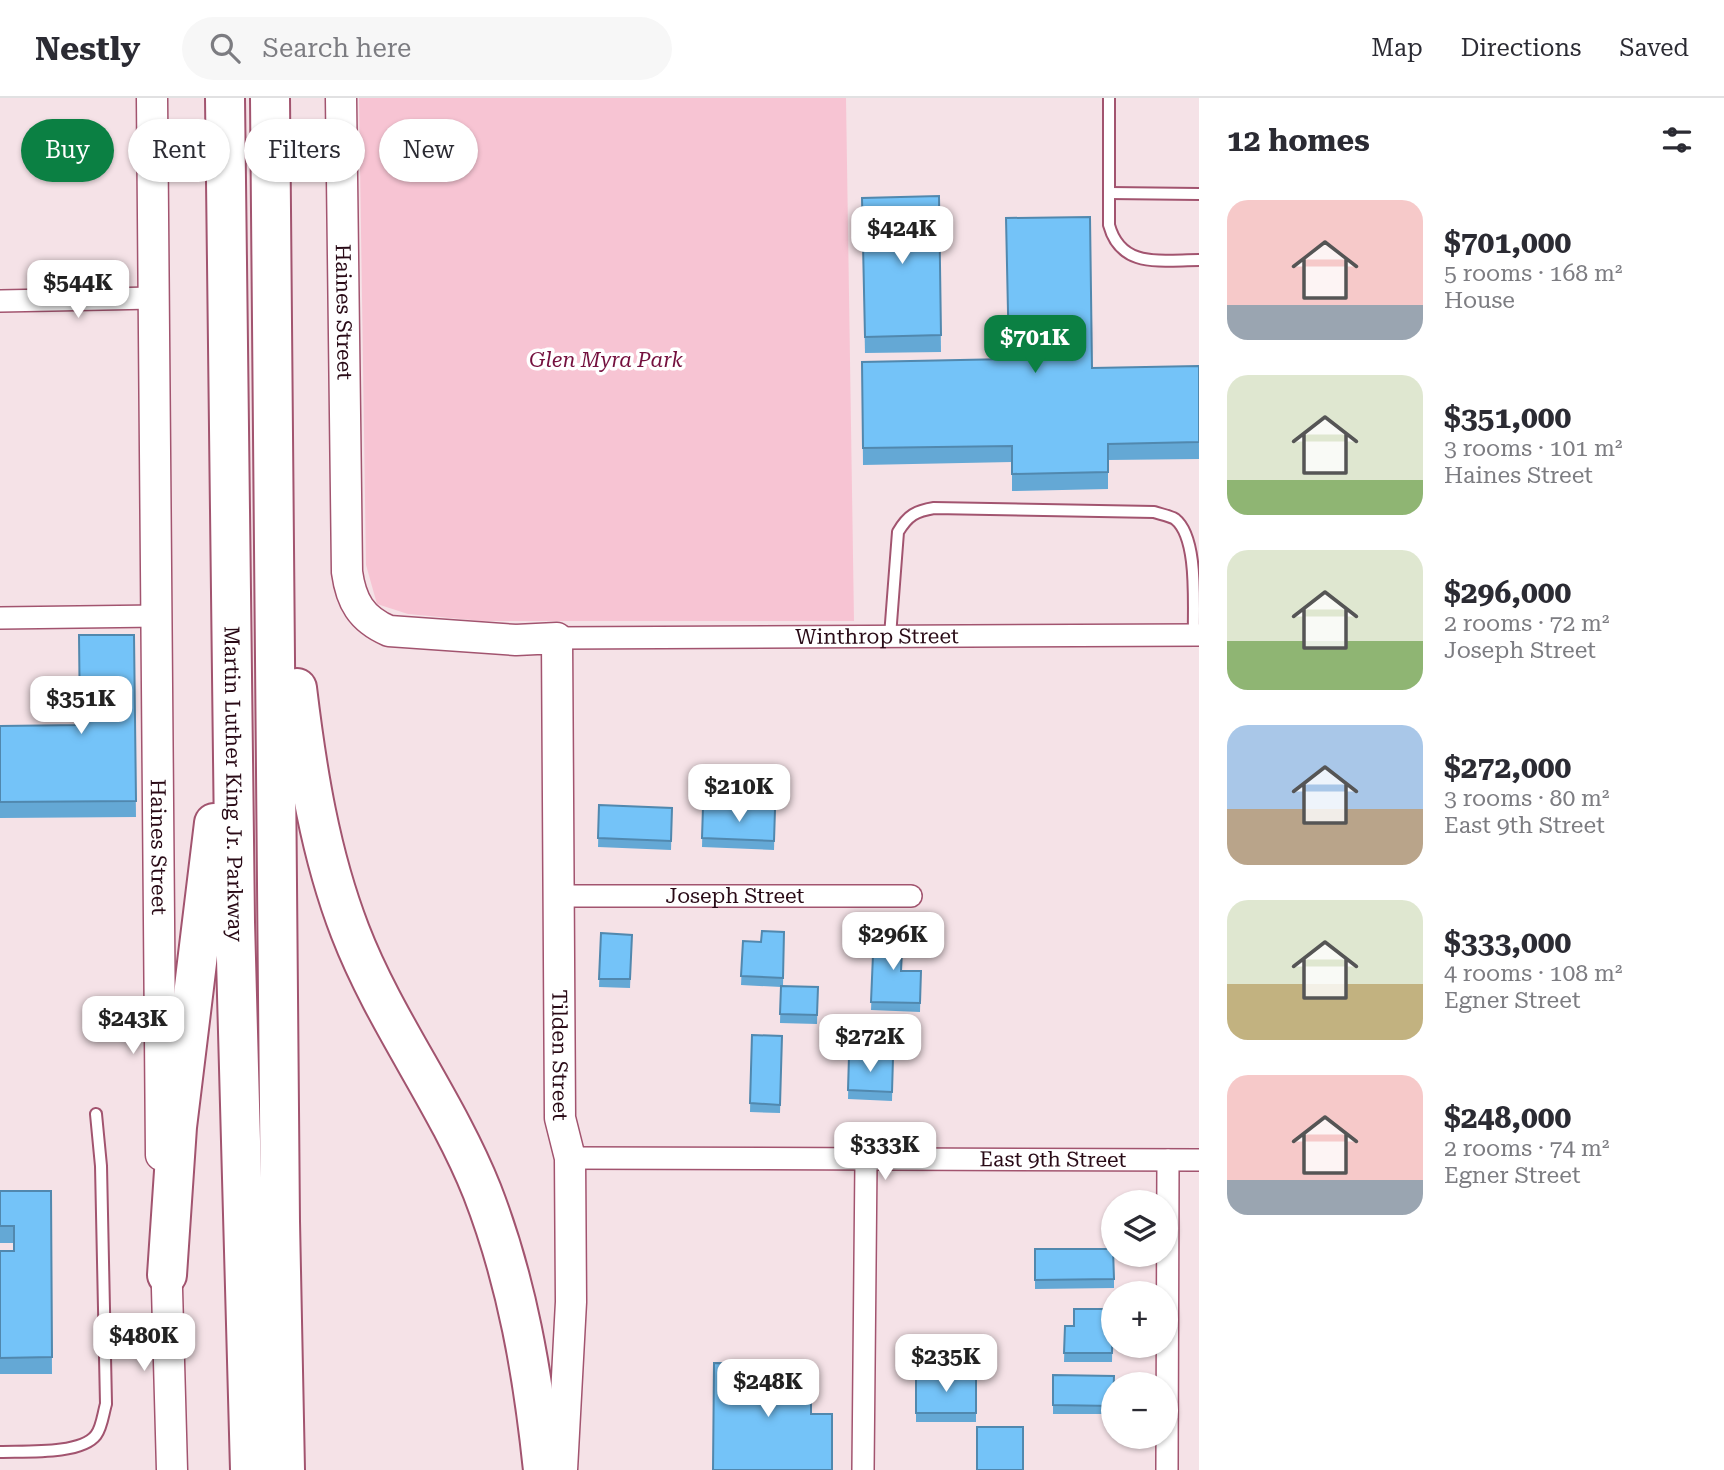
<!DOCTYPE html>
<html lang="en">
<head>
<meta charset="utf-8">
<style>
	:root { --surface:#fff; --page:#f7f7f7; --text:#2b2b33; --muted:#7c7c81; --line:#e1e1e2; --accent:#0b8043 }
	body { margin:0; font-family:"Roboto Serif",serif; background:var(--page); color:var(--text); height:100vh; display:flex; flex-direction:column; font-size:26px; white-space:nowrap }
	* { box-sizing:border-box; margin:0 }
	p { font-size:23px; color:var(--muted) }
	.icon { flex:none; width:38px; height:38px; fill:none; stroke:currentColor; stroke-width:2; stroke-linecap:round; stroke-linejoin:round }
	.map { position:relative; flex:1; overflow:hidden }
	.sheet { display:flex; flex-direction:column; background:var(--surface); width:525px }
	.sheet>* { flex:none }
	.banner { position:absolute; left:21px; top:21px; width:665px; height:63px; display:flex; gap:14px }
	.buttons { position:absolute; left:1101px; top:1092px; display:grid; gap:14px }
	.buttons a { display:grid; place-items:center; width:77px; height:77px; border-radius:50%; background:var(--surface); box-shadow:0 2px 5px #0004; font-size:35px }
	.price { position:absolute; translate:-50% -60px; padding:0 16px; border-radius:14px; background:#fff; color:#222; font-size:23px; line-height:46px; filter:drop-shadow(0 2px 4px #0008) }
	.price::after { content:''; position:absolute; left:50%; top:42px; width:21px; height:16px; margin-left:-10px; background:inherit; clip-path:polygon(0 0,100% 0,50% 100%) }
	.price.active { background:var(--accent); color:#fff }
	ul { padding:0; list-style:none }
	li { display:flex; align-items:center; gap:21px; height:175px; padding:0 28px }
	li span { display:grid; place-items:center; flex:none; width:196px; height:140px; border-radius:21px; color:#555 }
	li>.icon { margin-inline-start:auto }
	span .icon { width:84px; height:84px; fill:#fffc; stroke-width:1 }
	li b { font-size:30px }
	h2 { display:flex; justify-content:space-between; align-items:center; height:84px; padding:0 28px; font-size:30px }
	.chip { padding:0 24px; border-radius:32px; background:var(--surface); box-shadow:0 2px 5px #0004; font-size:24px; line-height:63px }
	.chip.active { background:var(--accent); color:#fff }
	header { display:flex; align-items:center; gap:42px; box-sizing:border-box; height:98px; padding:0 35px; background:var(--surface); border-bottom:2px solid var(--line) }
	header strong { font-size:33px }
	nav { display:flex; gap:38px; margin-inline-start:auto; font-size:24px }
	.search { width:490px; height:63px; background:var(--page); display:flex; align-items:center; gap:18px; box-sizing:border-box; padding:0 24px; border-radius:38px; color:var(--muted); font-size:26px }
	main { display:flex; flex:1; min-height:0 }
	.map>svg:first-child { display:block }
</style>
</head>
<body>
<header>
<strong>Nestly</strong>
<div class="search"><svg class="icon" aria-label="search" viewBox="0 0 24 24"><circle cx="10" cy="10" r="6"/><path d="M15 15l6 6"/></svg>Search here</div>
<nav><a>Map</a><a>Directions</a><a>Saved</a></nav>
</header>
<main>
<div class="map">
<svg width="1199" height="1372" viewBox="0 0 1199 1372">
	<rect width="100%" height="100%" fill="#f5e2e7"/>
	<path fill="#f7c4d3" d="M359 0H846L854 523H482L408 516 377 506 366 467Z"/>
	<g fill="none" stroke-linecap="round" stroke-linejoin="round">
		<g stroke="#a2546f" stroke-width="14">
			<g id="lane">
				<path d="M1109 0V127C1121 171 1161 162 1199 162"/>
				<path d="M1109 95 1199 96"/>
				<path d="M890 538 898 434C908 417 916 413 934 410L1154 414C1160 416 1170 418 1175 421 1199 440 1193 509 1194 537"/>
				<path d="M0 1354C23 1353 81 1357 96 1337 102 1329 103 1316 106 1306L101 1068 96 1016"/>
			</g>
		</g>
		<g stroke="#a2546f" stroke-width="24">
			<g id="street">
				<path d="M0 203 154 200"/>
				<path d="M0 520 158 518"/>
				<path id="s1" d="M557 540 1199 537"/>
				<path id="s2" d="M560 798H911"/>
				<path id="s3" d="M570 1060 1199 1062"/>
				<path d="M863 1372 866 1063"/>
				<path d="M1167 1372 1168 1062"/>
			</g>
		</g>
		<g stroke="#a2546f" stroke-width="33">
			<g id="secondary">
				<path id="s4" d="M152 0 161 1057"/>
				<path id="s5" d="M341 0 347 474C351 503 361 521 389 533L516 542 557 540 560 1020 570 1060 571 1204 562 1372"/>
				<path d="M166 1155 172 1372"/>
			</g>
		</g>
		<g stroke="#a2546f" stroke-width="42">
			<g id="highway">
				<path id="s6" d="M225 0 235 824 250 1372"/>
				<path d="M270 0 280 1123 285 1372"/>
				<path d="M297 590C307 673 320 755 350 833 385 924 446 1003 482 1093 517 1183 533 1276 543 1372"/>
				<path d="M167 1177 177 1029 214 725"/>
			</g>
		</g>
		<use href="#lane" stroke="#fff" stroke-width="10"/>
		<use href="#street" stroke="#fff" stroke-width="21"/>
		<use href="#secondary" stroke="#fff" stroke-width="30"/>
		<use href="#highway" stroke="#fff" stroke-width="38"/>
	</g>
	<g fill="#64a8d5">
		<path d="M939 98 941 254 865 255 862 100Z"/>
		<path d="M862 264 1092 270 1199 268V361L1108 362V391L1012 393V364L863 367Z"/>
		<path d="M134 537 136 719 0 720V628L80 627Z"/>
		<path d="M599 707 672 710 671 752 598 749Z"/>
		<path d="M703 709 775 711 774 752 702 749Z"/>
		<path d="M874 833 902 873H921L920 914 871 912Z"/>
		<path d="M784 834 783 888 818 889 817 926 780 925 781 889 741 887 743 843 761 844Z"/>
		<path d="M601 835 632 837 630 890 599 889Z"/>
		<path d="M752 937 782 938 780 1015 750 1014Z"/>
		<path d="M849 958 893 960 892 1003 848 1001Z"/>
		<path d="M0 1093H51L52 1276H0V1153H14V1145H0Z"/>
		<path d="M1035 1151 1114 1157V1190L1035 1191Z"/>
		<path d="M1113 1211 1112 1264H1064L1065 1228H1074Z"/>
		<path d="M916 1277 976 1278V1324H916Z"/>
		<path d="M1053 1277 1113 1286V1316H1053Z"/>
	</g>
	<g fill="#74c3f8" stroke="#5188ae" stroke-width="2">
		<path d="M939 98 941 237 865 239 862 100Z"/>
		<path d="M1090 119 1092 270 1199 268V344L1108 346V374L1012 376V348L863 350 862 264 1009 261 1006 120Z"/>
		<path d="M79 537H134L136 703 0 704V628L80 627Z"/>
		<path d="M599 707 672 710 671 743 598 740Z"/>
		<path d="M703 709 775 711 774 743 702 740Z"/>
		<path d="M762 833 784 834 783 880 741 878 743 843 761 844Z"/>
		<path d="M874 833 903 834 901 873H921L920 905 871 904Z"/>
		<path d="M601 835 632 837 630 881H599Z"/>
		<path d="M781 888 818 889 817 917 780 916Z"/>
		<path d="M752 937 782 938 780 1007 750 1005Z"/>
		<path d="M849 958 893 960 892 994 848 992Z"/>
		<path d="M0 1093H51L52 1259 0 1260V1153H14V1128H0Z"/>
		<path d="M1035 1151H1113L1114 1181 1035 1182Z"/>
		<path d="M1074 1211H1113L1112 1255H1064L1065 1228H1074Z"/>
		<path d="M714 1265 811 1266V1316H832V1372H713Z"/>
		<path d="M916 1277 976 1278V1315H916Z"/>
		<path d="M1053 1277 1114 1278 1113 1308 1053 1307Z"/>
		<rect x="977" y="1329" width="46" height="43"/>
	</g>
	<g text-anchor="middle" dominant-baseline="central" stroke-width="7" stroke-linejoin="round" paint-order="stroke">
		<g font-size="21" fill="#290a16" stroke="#fff">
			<text stroke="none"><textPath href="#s5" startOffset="214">Haines Street</textPath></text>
			<text stroke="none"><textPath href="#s1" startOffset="320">Winthrop Street</textPath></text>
			<text stroke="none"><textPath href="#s6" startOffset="686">Martin Luther King Jr. Parkway</textPath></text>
			<text stroke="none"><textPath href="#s4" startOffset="749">Haines Street</textPath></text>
			<text stroke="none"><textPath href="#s2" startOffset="175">Joseph Street</textPath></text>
			<text stroke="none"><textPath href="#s5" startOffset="1136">Tilden Street</textPath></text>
			<text stroke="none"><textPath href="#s3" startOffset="483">East 9th Street</textPath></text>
		</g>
		<g font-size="21" font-style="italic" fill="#74103e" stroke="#fff">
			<text x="606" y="262">Glen Myra Park</text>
		</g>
	</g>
</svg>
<div class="buttons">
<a><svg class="icon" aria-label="layers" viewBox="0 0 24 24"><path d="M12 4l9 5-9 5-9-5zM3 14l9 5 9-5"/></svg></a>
<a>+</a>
<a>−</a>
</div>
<b class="price" style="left:902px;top:168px">$424K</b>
<b class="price" style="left:78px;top:222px">$544K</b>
<b class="price active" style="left:1035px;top:277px">$701K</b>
<b class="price" style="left:81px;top:638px">$351K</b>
<b class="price" style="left:739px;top:726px">$210K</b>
<b class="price" style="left:893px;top:874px">$296K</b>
<b class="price" style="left:133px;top:958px">$243K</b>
<b class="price" style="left:870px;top:976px">$272K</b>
<b class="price" style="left:885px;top:1084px">$333K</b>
<b class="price" style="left:144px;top:1275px">$480K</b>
<b class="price" style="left:946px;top:1296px">$235K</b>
<b class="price" style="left:768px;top:1321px">$248K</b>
<div class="banner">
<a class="chip active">Buy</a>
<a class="chip">Rent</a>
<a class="chip">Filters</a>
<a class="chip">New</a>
</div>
</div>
<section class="sheet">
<h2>12 homes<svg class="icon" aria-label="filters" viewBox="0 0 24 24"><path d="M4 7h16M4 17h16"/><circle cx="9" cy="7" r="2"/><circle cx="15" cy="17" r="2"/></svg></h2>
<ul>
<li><span style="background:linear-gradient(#f6c9c9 75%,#9aa5b1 0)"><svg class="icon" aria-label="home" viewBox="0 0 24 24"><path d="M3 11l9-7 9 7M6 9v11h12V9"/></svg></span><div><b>$701,000</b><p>5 rooms · 168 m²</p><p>House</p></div></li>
<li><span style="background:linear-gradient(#dfe7d0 75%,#8fb573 0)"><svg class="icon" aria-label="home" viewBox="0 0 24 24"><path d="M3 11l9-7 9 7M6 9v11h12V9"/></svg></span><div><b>$351,000</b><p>3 rooms · 101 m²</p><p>Haines Street</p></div></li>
<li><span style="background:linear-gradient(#dfe7d0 65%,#8fb573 0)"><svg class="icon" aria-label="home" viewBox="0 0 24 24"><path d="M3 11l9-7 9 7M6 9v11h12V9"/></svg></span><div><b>$296,000</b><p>2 rooms · 72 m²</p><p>Joseph Street</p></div></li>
<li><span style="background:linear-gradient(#a9c7e8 60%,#b9a48a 0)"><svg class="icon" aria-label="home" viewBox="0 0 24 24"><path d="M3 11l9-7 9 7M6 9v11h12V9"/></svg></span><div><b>$272,000</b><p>3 rooms · 80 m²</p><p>East 9th Street</p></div></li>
<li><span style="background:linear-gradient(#dfe7d0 60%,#c2b280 0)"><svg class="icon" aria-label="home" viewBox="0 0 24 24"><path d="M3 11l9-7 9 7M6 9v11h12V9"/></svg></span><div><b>$333,000</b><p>4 rooms · 108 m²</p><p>Egner Street</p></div></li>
<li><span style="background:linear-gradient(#f6c9c9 75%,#9aa5b1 0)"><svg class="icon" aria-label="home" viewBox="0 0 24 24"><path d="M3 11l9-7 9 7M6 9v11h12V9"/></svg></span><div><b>$248,000</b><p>2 rooms · 74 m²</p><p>Egner Street</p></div></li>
</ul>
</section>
</main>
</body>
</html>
